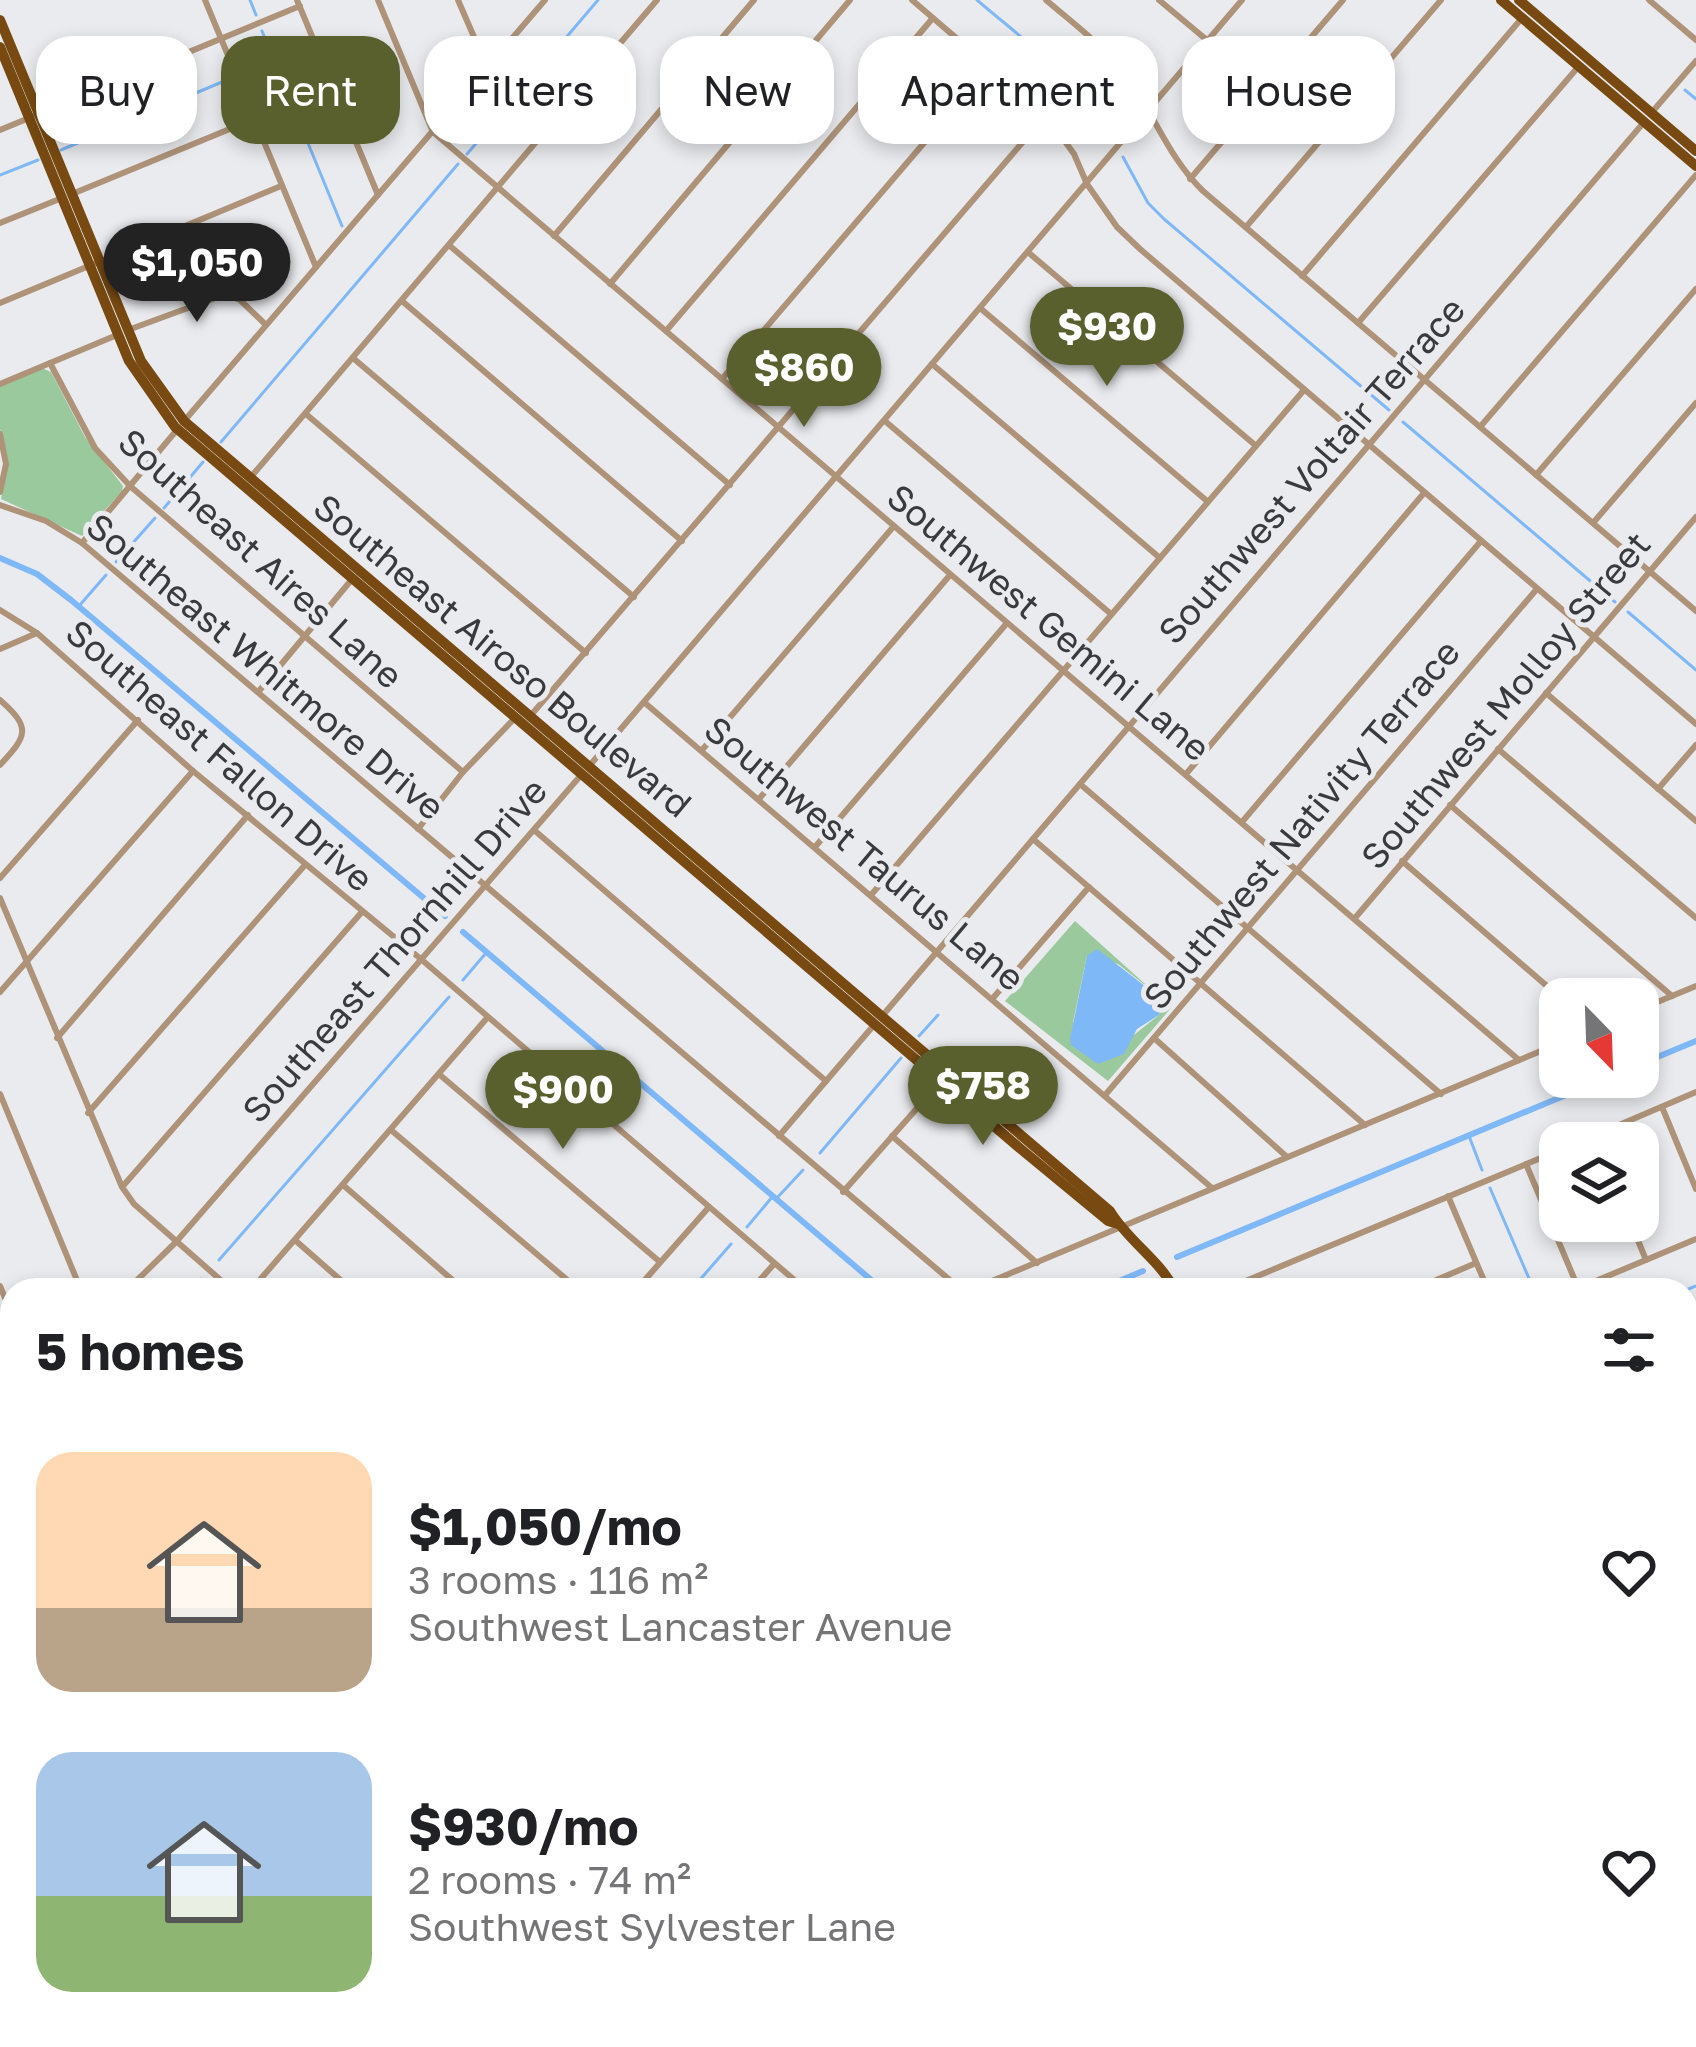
<!DOCTYPE html>
<html lang="en">
<head>
<meta charset="utf-8">
<style>
	:root { --surface:#fff; --page:#f6f6f6; --text:#202124; --muted:#757577; --accent:#595f2d }
	body { margin:0; font-family:"Golos Text",sans-serif; background:var(--page); color:var(--text); height:100vh; display:flex; flex-direction:column; font-size:45px; white-space:nowrap }
	* { box-sizing:border-box; margin:0 }
	p { font-size:39px; color:var(--muted) }
	.icon { flex:none; width:66px; height:66px; fill:none; stroke:currentColor; stroke-width:2; stroke-linecap:round; stroke-linejoin:round }
	.map { position:relative; flex:1; overflow:hidden }
	.panel { position:absolute; left:0px; top:1278px; width:1698px; height:771px; display:flex; flex-direction:column; background:var(--surface); border-radius:36px 36px 0 0; box-shadow:0 6px 18px #0003 }
	.panel>* { flex:none }
	.top-card { position:absolute; left:36px; top:36px; width:1626px; height:108px; display:flex; gap:24px }
	.needle { width:78px; rotate:157deg }
	.tools { position:absolute; left:1539px; top:978px; display:grid; gap:24px }
	.tools a { display:grid; place-items:center; width:120px; height:120px; border-radius:24px; background:var(--surface); box-shadow:0 6px 18px #0003; font-size:60px }
	.price { position:absolute; translate:-50% -102px; padding:0 27px; border-radius:42px; background:var(--accent); color:#fff; font-size:39px; line-height:78px; filter:drop-shadow(0 3px 6px #0008) }
	.price::after { content:''; position:absolute; left:50%; top:72px; width:36px; height:27px; margin-left:-18px; background:inherit; clip-path:polygon(0 0,100% 0,50% 100%) }
	.price.selected { background:#222; color:#fff }
	ul { padding:0; list-style:none }
	li { display:flex; align-items:center; gap:36px; height:300px; padding:0 36px }
	li span { display:grid; place-items:center; flex:none; width:336px; height:240px; border-radius:36px; color:#555 }
	li>.icon { margin-inline-start:auto }
	span .icon { width:144px; height:144px; fill:#fffc; stroke-width:1 }
	li b { font-size:51px }
	h2 { display:flex; justify-content:space-between; align-items:center; height:144px; padding:0 36px; font-size:51px }
	.chip { padding:0 42px; border-radius:36px; background:var(--surface); box-shadow:0 6px 18px #0003; font-size:42px; line-height:108px }
	.chip.selected { background:var(--accent); color:#fff }
	.map>svg:first-child { display:block }
</style>
</head>
<body>
<div class="map">
<svg width="1696" height="2047" viewBox="0 0 1696 2047">
	<rect width="100%" height="100%" fill="#eaebee"/>
	<g fill="#99c99c">
		<path d="M42 368 51 372 85 437 123 486 122 491 82 536 1 499 8 462 0 429V386Z"/>
		<path d="M1075 921 1154 992 1118 964 1087 956 1073 1022 1130 1038 1159 1015 1163 1000 1171 1008 1108 1081 1005 1001Z"/>
	</g>
	<path fill="#7fb8f7" d="M1097 949 1163 1000 1159 1015 1137 1029 1124 1054 1098 1064 1071 1045 1070 1039 1087 956Z"/>
	<g fill="none" stroke-linecap="round" stroke-linejoin="round">
		<g stroke="#7fb8f7" stroke-width="3">
			<path d="M250 0 256 15"/>
			<path d="M977 0C1026 42 1080 80 1113 137"/>
			<path d="M262 31 342 226"/>
			<path d="M246 72 273 61"/>
			<path d="M1685 90 1696 99"/>
			<path d="M61 150 229 79"/>
			<path d="M467 154 598 0"/>
			<path d="M1123 157 1148 203 1164 219 1389 410"/>
			<path d="M0 175 38 160"/>
			<path d="M1403 422 1615 602"/>
			<path d="M221 442 458 164"/>
			<path d="M164 508 203 462"/>
			<path d="M116 562 155 518"/>
			<path d="M79 606 106 575"/>
			<path d="M1628 612 1696 670"/>
			<path d="M463 980 486 953"/>
			<path d="M919 1036 938 1015"/>
			<path d="M1469 1136 1482 1170"/>
			<path d="M820 1153 901 1058"/>
			<path d="M1490 1188 1534 1290"/>
			<path d="M776 1199 803 1170"/>
			<path d="M747 1227 773 1196"/>
			<path d="M219 1260 449 997"/>
			<path d="M190 1290 201 1279"/>
			<path d="M691 1290 731 1244"/>
			<path d="M1686 1290 1696 1286"/>
			<path d="M0 1403 12 1432"/>
			<path d="M1694 1672 1696 1676"/>
			<path d="M1686 1709 1696 1704"/>
			<path d="M0 1979 12 1973"/>
			<path d="M608 2037 616 2047"/>
			<path d="M633 2047 644 2037"/>
			<path d="M1245 2047 1246 2037"/>
		</g>
		<g stroke="#7fb8f7" stroke-width="6">
			<path d="M0 558 37 574 71 600 445 916"/>
			<path d="M463 932 883 1290"/>
			<path d="M1638 1065 1696 1041"/>
			<path d="M1177 1257 1609 1077"/>
			<path d="M1098 1290 1143 1271"/>
		</g>
		<g stroke="#ae9379" stroke-width="6">
			<path d="M205 0 316 267"/>
			<path d="M297 0 378 195"/>
			<path d="M378 0 433 132 1519 1060"/>
			<path d="M458 0 487 67"/>
			<path d="M912 0 1046 115 1074 154 1087 184 1117 227 1140 249 1696 724"/>
			<path d="M1046 0C1075 25 1107 48 1129 80 1156 118 1169 158 1203 191L1696 611"/>
			<path d="M1159 0 1208 41"/>
			<path d="M1649 0 1696 40"/>
			<path d="M1653 111 1696 61"/>
			<path d="M0 130 300 6"/>
			<path d="M1190 179 1343 0"/>
			<path d="M72 194 254 119"/>
			<path d="M0 223 62 198"/>
			<path d="M1246 227 1441 0"/>
			<path d="M554 236 754 0"/>
			<path d="M450 246 730 485"/>
			<path d="M1029 253 1255 445"/>
			<path d="M1302 276 1522 18"/>
			<path d="M610 284 850 0"/>
			<path d="M402 301 682 541"/>
			<path d="M0 303 281 186"/>
			<path d="M980 308 1207 501"/>
			<path d="M1358 323 1579 66"/>
			<path d="M128 330 226 294 240 300 266 325"/>
			<path d="M666 331 932 19"/>
			<path d="M353 358 634 597"/>
			<path d="M50 363 95 448 130 486 463 772"/>
			<path d="M932 364 1160 558"/>
			<path d="M722 379 989 67"/>
			<path d="M0 384 117 335"/>
			<path d="M306 414 586 653"/>
			<path d="M185 420 545 0"/>
			<path d="M885 421 1111 614"/>
			<path d="M1480 427 1696 175"/>
			<path d="M0 434 6 464 0 492"/>
			<path d="M1536 475 1696 289"/>
			<path d="M250 478 657 0"/>
			<path d="M0 505 46 521 82 543 951 1281 976 1285 992 1281 1560 1043"/>
			<path d="M1593 523 1696 403"/>
			<path d="M82 543 176 431"/>
			<path d="M0 610 37 633 193 771 422 960 806 1290"/>
			<path d="M0 649 37 633"/>
			<path d="M259 691 353 578"/>
			<path d="M1546 693 1696 821"/>
			<path d="M0 700C32 728 27 736 0 765"/>
			<path d="M645 703 1212 1188"/>
			<path d="M532 714 1046 115"/>
			<path d="M1498 749 1696 918"/>
			<path d="M702 750 894 526"/>
			<path d="M591 764 1242 0"/>
			<path d="M1186 774 1424 493"/>
			<path d="M1080 784 1441 1094"/>
			<path d="M1658 789 1696 745"/>
			<path d="M759 799 950 575"/>
			<path d="M1450 805 1672 996"/>
			<path d="M1242 822 1481 541"/>
			<path d="M418 829 463 772 514 719"/>
			<path d="M534 830 826 1081"/>
			<path d="M1033 839 1365 1125"/>
			<path d="M815 847 1007 623"/>
			<path d="M1402 861 1562 999"/>
			<path d="M0 878 138 720"/>
			<path d="M871 895 1304 390"/>
			<path d="M0 898 122 1187 134 1204 232 1290"/>
			<path d="M1355 918 1696 517"/>
			<path d="M0 992 193 771"/>
			<path d="M993 998 1089 887"/>
			<path d="M1638 1010 1696 986"/>
			<path d="M883 1015 1645 121"/>
			<path d="M57 1038 248 815"/>
			<path d="M1154 1038 1287 1157"/>
			<path d="M440 1075 660 1262"/>
			<path d="M0 1094 81 1290"/>
			<path d="M1106 1094 1536 590"/>
			<path d="M1662 1107 1696 1189"/>
			<path d="M88 1113 305 865"/>
			<path d="M391 1130 579 1290"/>
			<path d="M779 1136 874 1025"/>
			<path d="M892 1136 1037 1263"/>
			<path d="M1577 1143 1696 1092"/>
			<path d="M1526 1164 1579 1290"/>
			<path d="M343 1185 464 1290"/>
			<path d="M123 1186 361 913"/>
			<path d="M843 1192 942 1080"/>
			<path d="M1448 1196 1488 1290"/>
			<path d="M1630 1221 1646 1260"/>
			<path d="M296 1241 352 1290"/>
			<path d="M0 1286 12 1315"/>
			<path d="M1579 1288 1696 1239"/>
			<path d="M127 1290 176 1242 582 774"/>
			<path d="M251 1290 487 1018"/>
			<path d="M636 1290 709 1207"/>
			<path d="M751 1290 774 1264"/>
			<path d="M1224 1290 1560 1150"/>
			<path d="M1413 1290 1476 1263"/>
			<path d="M0 1359 12 1354"/>
			<path d="M1686 1421 1696 1417"/>
			<path d="M0 1455 12 1450"/>
			<path d="M0 1481 12 1496"/>
			<path d="M1686 1503 1696 1499"/>
			<path d="M1686 1545 1696 1568"/>
			<path d="M0 1547 12 1536"/>
			<path d="M0 1647 12 1636"/>
			<path d="M1686 1663 1696 1659"/>
			<path d="M0 1748 12 1737"/>
			<path d="M1686 1757 1696 1753"/>
			<path d="M0 1768 12 1782"/>
			<path d="M1686 1836 1696 1832"/>
			<path d="M0 1845 12 1836"/>
			<path d="M1686 1917 1696 1912"/>
			<path d="M1686 1928 1696 1952"/>
			<path d="M0 1931 12 1925"/>
			<path d="M0 2028 12 2022"/>
			<path d="M44 2037 54 2047"/>
			<path d="M143 2037 153 2047"/>
			<path d="M244 2037 253 2047"/>
			<path d="M552 2037 560 2047"/>
			<path d="M867 2037 876 2047"/>
			<path d="M971 2037 980 2047"/>
			<path d="M1404 2037 1408 2047"/>
			<path d="M1571 2037 1576 2047"/>
			<path d="M1652 2037 1656 2047"/>
			<path d="M1295 2046 1306 2047"/>
			<path d="M466 2047 477 2037"/>
			<path d="M576 2047 587 2037"/>
			<path d="M704 2047 715 2037"/>
			<path d="M814 2047 824 2037"/>
			<path d="M1033 2047 1044 2037"/>
			<path d="M1131 2047 1134 2037"/>
			<path d="M1208 2047 1209 2037"/>
		</g>
		<g stroke="#784a11" stroke-width="10">
			<path d="M1501 0 1696 166"/>
			<path d="M1519 0 1696 151"/>
			<path d="M0 20 141 361 184 421 1110 1211C1128 1241 1158 1258 1175 1290"/>
			<path d="M0 47 129 361 175 427 1022 1150 1108 1221 1118 1224"/>
			<path d="M1686 1331 1696 1327"/>
			<path d="M1686 1349 1696 1344"/>
			<path d="M1483 2037 1487 2047"/>
			<path d="M1495 2037 1499 2047"/>
			<path d="M340 2047 351 2037"/>
			<path d="M365 2047 375 2037"/>
		</g>
	</g>
	<g text-anchor="middle" dominant-baseline="central" stroke-width="10" stroke-linejoin="round" paint-order="stroke">
		<g font-size="36" fill="#393a3b" stroke="#eaebee">
			<text transform="translate(1311 470) rotate(-49)">Southwest Voltair Terrace</text>
			<text transform="translate(261 558) rotate(42)">Southeast Aires Lane</text>
			<text transform="translate(1049 622) rotate(40)">Southwest Gemini Lane</text>
			<text transform="translate(503 655) rotate(40)">Southeast Airoso Boulevard</text>
			<text transform="translate(266 666) rotate(40)">Southeast Whitmore Drive</text>
			<text transform="translate(1505 700) rotate(-50)">Southwest Molloy Street</text>
			<text transform="translate(220 755) rotate(41)">Southeast Fallon Drive</text>
			<text transform="translate(1301 824) rotate(-50)">Southwest Nativity Terrace</text>
			<text transform="translate(865 853) rotate(40)">Southwest Taurus Lane</text>
			<text transform="translate(394 950) rotate(-49)">Southeast Thornhill Drive</text>
		</g>
	</g>
</svg>
<div class="tools">
<a><svg class="needle" viewBox="-14 -14 28 28"><path d="M0-13l5 13h-10z" fill="#e53935"/><path d="M0 13l5-13h-10z" fill="#757577"/></svg></a>
<a><svg class="icon" aria-label="layers" viewBox="0 0 24 24"><path d="M12 4l9 5-9 5-9-5zM3 14l9 5 9-5"/></svg></a>
</div>
<b class="price selected" style="left:197px;top:325px">$1,050</b>
<b class="price" style="left:1107px;top:389px">$930</b>
<b class="price" style="left:804px;top:430px">$860</b>
<b class="price" style="left:983px;top:1148px">$758</b>
<b class="price" style="left:563px;top:1152px">$900</b>
<div class="top-card">
<a class="chip">Buy</a>
<a class="chip selected">Rent</a>
<a class="chip">Filters</a>
<a class="chip">New</a>
<a class="chip">Apartment</a>
<a class="chip">House</a>
</div>
<section class="panel">
<h2>5 homes<svg class="icon" aria-label="filters" viewBox="0 0 24 24"><path d="M4 7h16M4 17h16"/><circle cx="9" cy="7" r="2"/><circle cx="15" cy="17" r="2"/></svg></h2>
<ul>
<li><span style="background:linear-gradient(#ffd9b3 65%,#b9a48a 0)"><svg class="icon" aria-label="home" viewBox="0 0 24 24"><path d="M3 11l9-7 9 7M6 9v11h12V9"/></svg></span><div><b>$1,050/mo</b><p>3 rooms · 116 m²</p><p>Southwest Lancaster Avenue</p></div><svg class="icon" aria-label="heart" viewBox="0 0 24 24"><path d="M12 20l-8-8c-3-5 5-10 8-4 3-6 11-1 8 4z"/></svg></li>
<li><span style="background:linear-gradient(#a9c7e8 60%,#8fb573 0)"><svg class="icon" aria-label="home" viewBox="0 0 24 24"><path d="M3 11l9-7 9 7M6 9v11h12V9"/></svg></span><div><b>$930/mo</b><p>2 rooms · 74 m²</p><p>Southwest Sylvester Lane</p></div><svg class="icon" aria-label="heart" viewBox="0 0 24 24"><path d="M12 20l-8-8c-3-5 5-10 8-4 3-6 11-1 8 4z"/></svg></li>
</ul>
</section>
</div>
</body>
</html>
